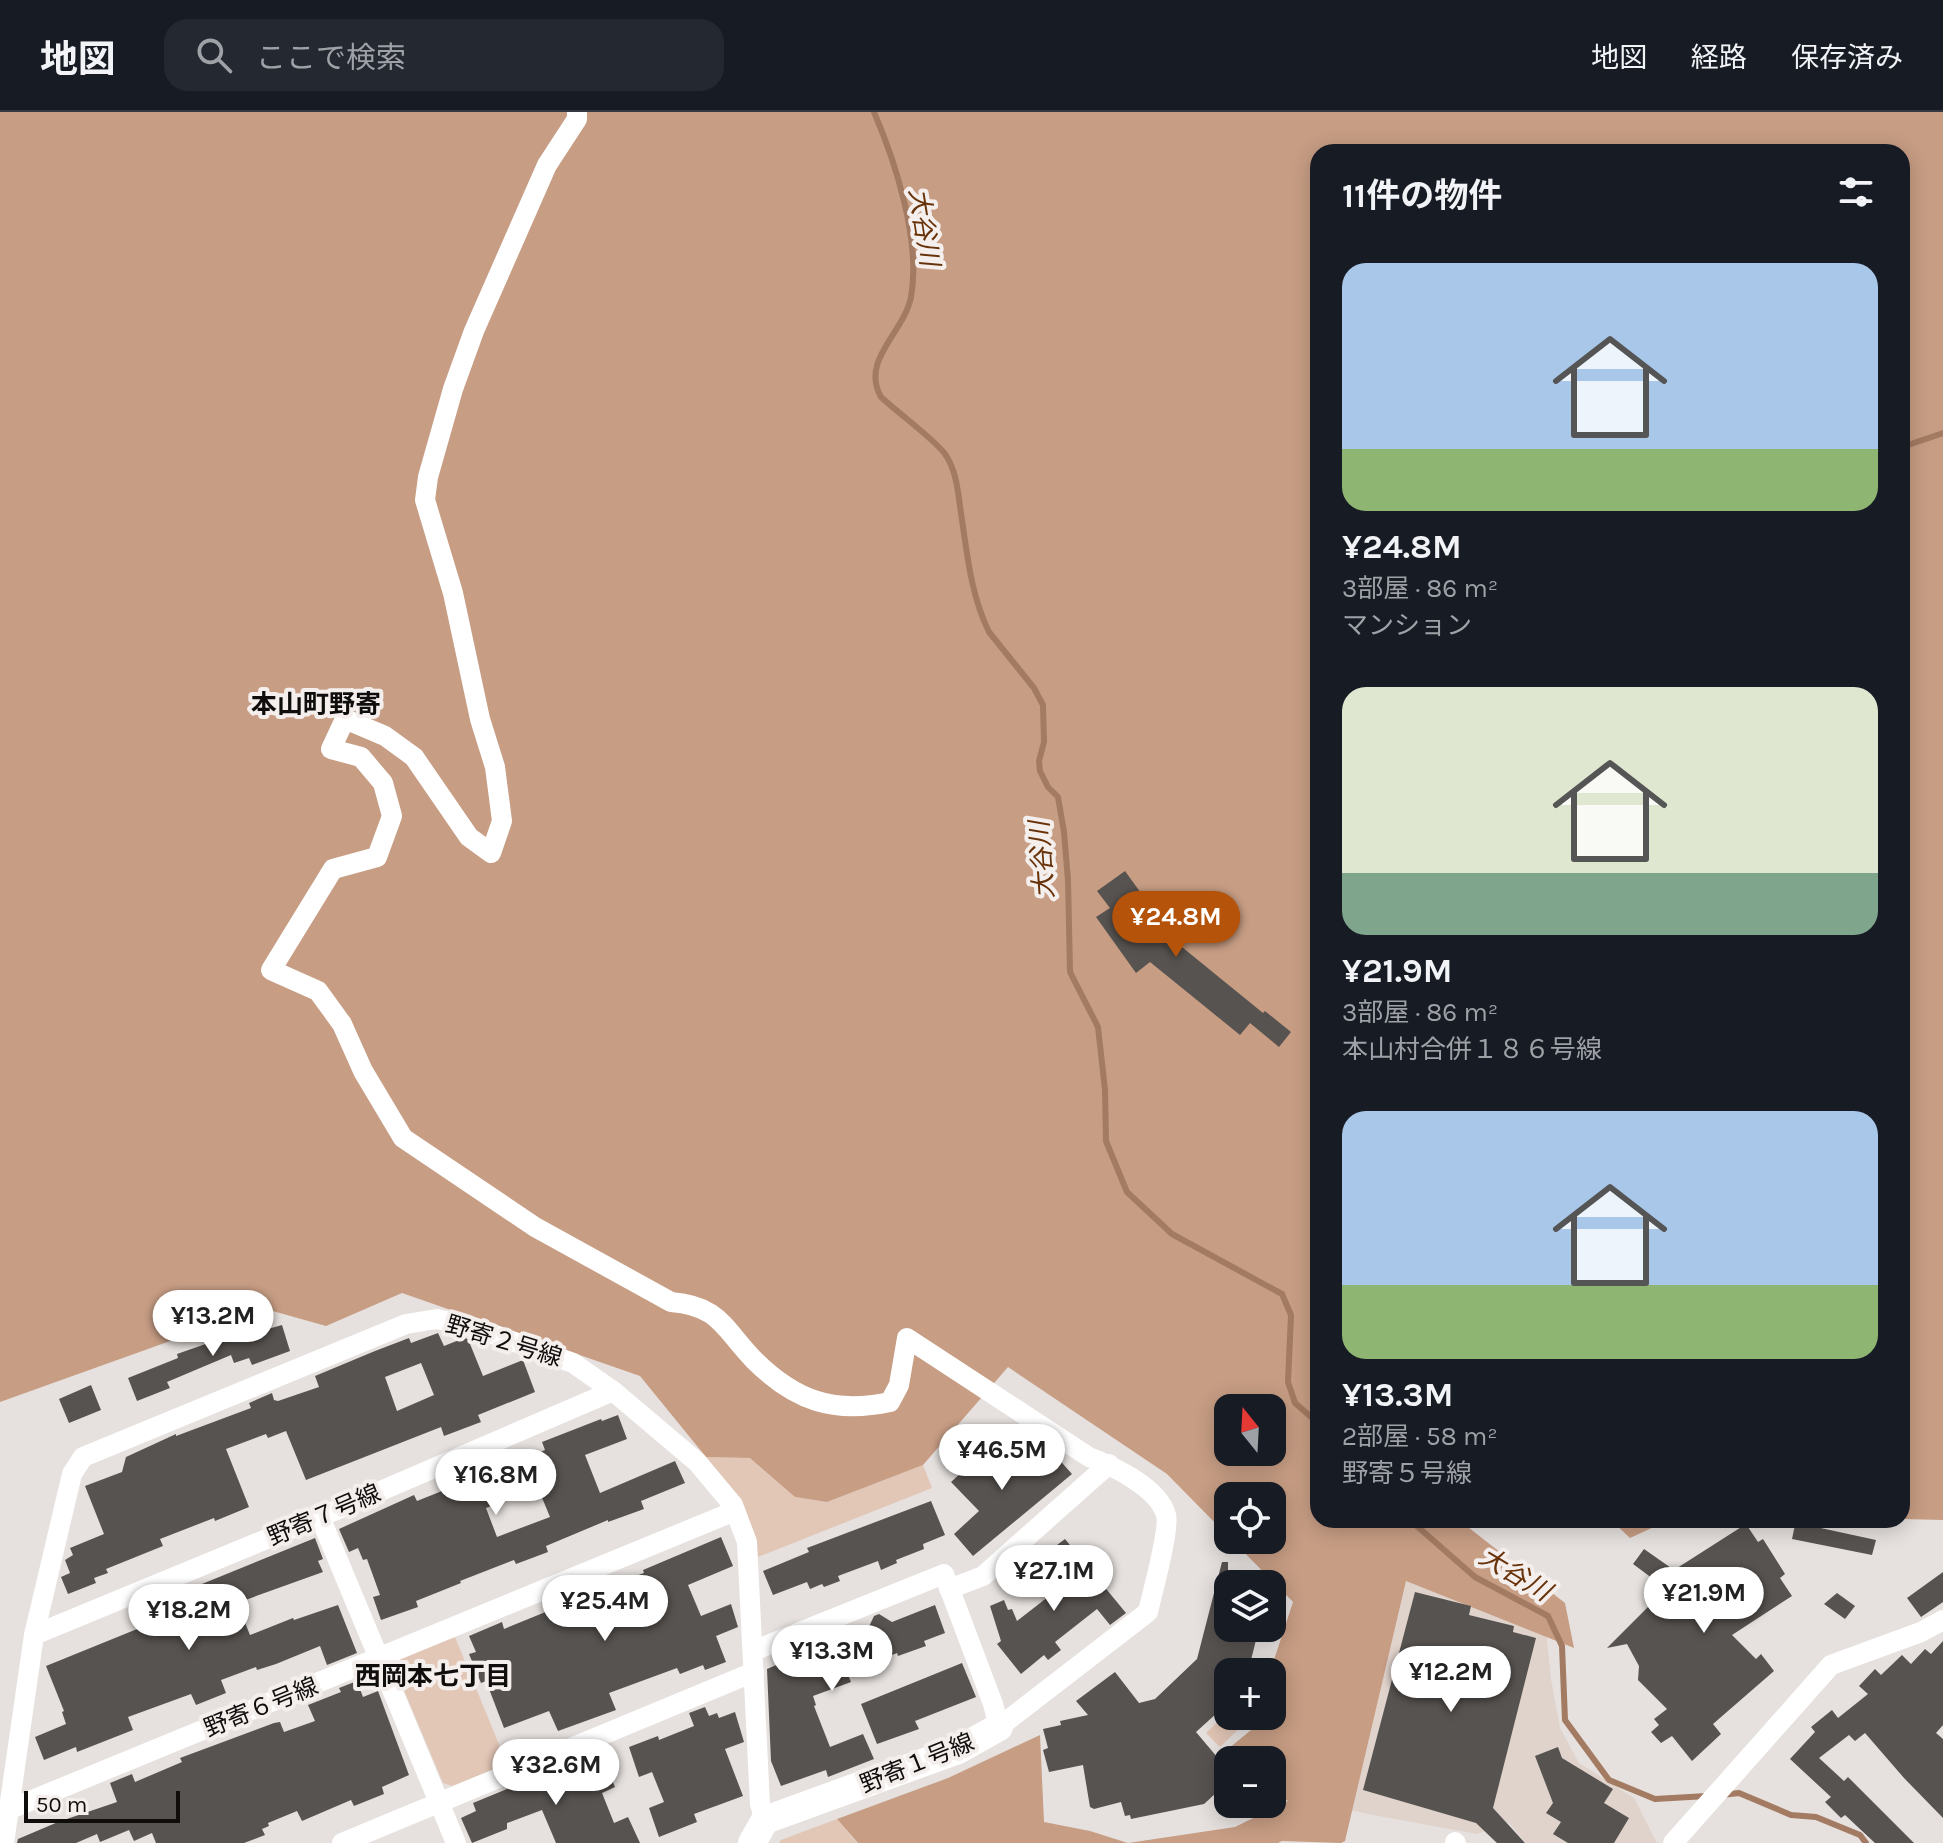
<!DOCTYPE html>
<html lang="ja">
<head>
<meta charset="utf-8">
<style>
	:root { --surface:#171b24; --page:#242831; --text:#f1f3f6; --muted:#9ea1a6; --line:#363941; --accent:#b45309 }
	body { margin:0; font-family:Karla,"Noto Sans JP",sans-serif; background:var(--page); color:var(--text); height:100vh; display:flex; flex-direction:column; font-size:30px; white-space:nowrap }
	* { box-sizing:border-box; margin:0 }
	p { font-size:26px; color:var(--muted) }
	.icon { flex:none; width:44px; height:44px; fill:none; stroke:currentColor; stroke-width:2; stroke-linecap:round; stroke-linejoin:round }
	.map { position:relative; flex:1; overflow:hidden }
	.details { position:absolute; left:1310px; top:32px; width:600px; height:1384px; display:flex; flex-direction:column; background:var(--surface); border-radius:24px; box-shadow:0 4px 20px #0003 }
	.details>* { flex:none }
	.needle { width:52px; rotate:342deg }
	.buttons { position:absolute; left:1214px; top:1282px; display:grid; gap:16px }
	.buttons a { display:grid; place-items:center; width:72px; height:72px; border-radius:16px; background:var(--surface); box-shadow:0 4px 20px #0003; font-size:40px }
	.scale { position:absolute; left:24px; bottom:20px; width:156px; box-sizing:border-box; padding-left:8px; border:4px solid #0f0e0d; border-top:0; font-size:22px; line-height:28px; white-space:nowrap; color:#0f0e0d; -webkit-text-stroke:6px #f4eeec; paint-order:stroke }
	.price { position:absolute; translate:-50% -68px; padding:0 18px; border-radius:28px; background:#fff; color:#222; font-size:26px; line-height:52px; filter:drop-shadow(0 2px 4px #0008) }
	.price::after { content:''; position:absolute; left:50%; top:48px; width:24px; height:18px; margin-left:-12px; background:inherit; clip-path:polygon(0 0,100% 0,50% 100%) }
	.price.on { background:var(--accent); color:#fff }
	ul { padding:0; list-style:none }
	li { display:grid; align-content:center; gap:16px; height:424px; padding:0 32px }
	li span { display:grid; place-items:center; height:248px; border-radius:24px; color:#555 }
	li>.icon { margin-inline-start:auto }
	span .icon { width:144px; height:144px; fill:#fffc; stroke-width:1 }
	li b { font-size:34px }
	h2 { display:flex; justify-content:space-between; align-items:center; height:96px; padding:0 32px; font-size:34px }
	header { display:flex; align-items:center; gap:48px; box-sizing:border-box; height:112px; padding:0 40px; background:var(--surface); border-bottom:2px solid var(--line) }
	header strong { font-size:38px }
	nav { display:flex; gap:44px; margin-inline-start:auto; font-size:28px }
	.search { width:560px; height:72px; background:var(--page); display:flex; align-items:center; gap:20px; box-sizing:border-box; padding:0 28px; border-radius:24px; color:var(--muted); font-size:30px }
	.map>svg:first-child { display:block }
</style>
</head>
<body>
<header>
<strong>地図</strong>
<div class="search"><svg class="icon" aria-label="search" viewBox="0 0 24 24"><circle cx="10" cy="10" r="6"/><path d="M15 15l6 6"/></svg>ここで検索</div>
<nav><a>地図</a><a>経路</a><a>保存済み</a></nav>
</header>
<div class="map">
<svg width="1943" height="1731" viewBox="0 0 1943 1731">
	<rect width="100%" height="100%" fill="#e6e1de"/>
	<path fill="#e0d3cc" d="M1401 1437 1546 1518 1551 1567 1560 1616 1579 1651 1634 1686 1657 1731H1526L1509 1711 1477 1722 1373 1703 1283 1683Z"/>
	<g fill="#e2c6b6">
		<path d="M706 1345 750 1346 795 1385 827 1390 923 1353 932 1376 758 1445C750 1396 736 1382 706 1345Z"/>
		<path d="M455 1525 507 1652 452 1674 443 1671 395 1557 399 1547Z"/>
		<path d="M1228 1600V1604H1252L1220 1635 1206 1621Z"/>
		<path d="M837 1707 857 1731H779L781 1728Z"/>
	</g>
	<g fill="#c79d84" fill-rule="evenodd">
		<path d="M0 0H1943V1408L1902 1407V40H1318V1408H1459L1565 1491 1574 1536 1406 1469 1345 1729 1341 1731 1282 1729 1278 1731H858L837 1707 948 1666 1040 1623 1044 1710 1090 1719 1128 1731 1235 1715 1288 1689 1272 1677V1648H1231L1222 1642 1268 1604H1272L1273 1600 1270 1560 1293 1490 1232 1428H1272V1384H1228V1424L1167 1362 1008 1255 923 1353 827 1390 795 1385 750 1346 706 1345 640 1264 402 1181 326 1214 262 1196 0 1290ZM1228 1296H1272V1340H1228Z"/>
		<path d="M1611 1408H1669L1630 1426Z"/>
	</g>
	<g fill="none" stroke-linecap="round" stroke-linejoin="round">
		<g stroke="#a37a62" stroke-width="6">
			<path d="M874 0C896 51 921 130 911 185 904 221 860 248 881 285 897 300 935 328 945 342 957 359 958 382 961 401 967 441 971 484 989 520L1034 576 1043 593 1044 630 1039 649 1040 659 1048 675 1058 685 1064 720 1068 768 1070 860 1098 915 1105 978 1106 1029 1127 1080 1172 1122 1282 1182 1291 1203 1288 1270 1295 1291 1318 1311"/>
			<path d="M1902 335 1943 321"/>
			<path d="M1410 1408 1475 1465 1548 1504 1562 1534 1565 1608 1609 1668 1655 1687 1707 1684"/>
			<path d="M1722 1683 1739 1681 1791 1703 1816 1705 1860 1723 1866 1731"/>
		</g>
	</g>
	<g fill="#575350" fill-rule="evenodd">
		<path d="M1125 759 1177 831 1263 901 1265 899 1291 920 1279 935 1250 911 1240 923 1150 850 1136 861 1096 805 1110 796 1097 779Z"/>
		<path d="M266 1211 268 1217 282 1213 290 1239 252 1253 249 1246 234 1251 231 1243 167 1270 170 1276 137 1289 128 1266 178 1246 177 1242Z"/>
		<path d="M438 1221 444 1234 464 1226 468 1227 483 1264 523 1248 535 1280 478 1303 481 1310 444 1324 441 1315 306 1368 286 1319 268 1326 266 1322 226 1337 249 1395 215 1409 214 1406 160 1427 163 1434 106 1457 108 1461 94 1466 96 1471 68 1482 61 1465 70 1461 65 1448 73 1443 70 1436 104 1422 85 1374 122 1360 126 1345 176 1322V1324L251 1296 249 1291 272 1281 274 1288 278 1289 319 1275 315 1264 375 1239 409 1226 411 1231ZM421 1251 434 1283 397 1299 385 1265Z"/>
		<path d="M91 1273 101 1298 69 1311 59 1287Z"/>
		<path d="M618 1303 627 1327 585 1343 600 1381 675 1349 685 1371 641 1389 644 1397 608 1410V1408L546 1434 548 1440 516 1452 514 1448 460 1469 461 1471 416 1489 418 1495 381 1508 373 1485 380 1483 367 1447 363 1448 358 1436 349 1440 339 1417 414 1383 417 1389 467 1369 464 1362 499 1348 503 1356 545 1338 542 1330 601 1307 602 1309ZM538 1376 550 1405 497 1425 486 1396Z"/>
		<path d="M1001 1325 1033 1362 1055 1343 1072 1362 973 1444 954 1422 979 1399 951 1370Z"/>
		<path d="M931 1389 945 1423 923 1432 924 1437 896 1448 897 1451 881 1458 878 1449 838 1464 840 1469 824 1475 822 1472 810 1477 807 1470 773 1483 763 1459 809 1440 807 1436Z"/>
		<path d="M1796 1408 1817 1410 1816 1415 1876 1428 1872 1443 1792 1427Z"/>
		<path d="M1746 1412 1758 1430 1763 1427 1785 1462 1780 1466 1792 1484 1732 1523 1756 1547 1761 1542 1774 1559 1713 1612 1721 1622 1692 1649 1672 1624 1661 1631 1651 1620 1659 1613 1654 1607 1667 1597 1638 1568 1639 1554 1627 1532 1607 1536 1657 1486 1652 1481 1660 1472 1633 1452 1644 1437 1674 1458Z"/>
		<path d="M721 1425 733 1454 688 1473 701 1504 731 1492 738 1515 716 1524 726 1550 705 1558 703 1553 680 1562 677 1556 609 1581 616 1598 558 1619 549 1599 504 1616 486 1569 481 1571 469 1542 476 1540 469 1524 502 1510 504 1517 548 1499 549 1502 613 1480 611 1473 644 1461 643 1458Z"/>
		<path d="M315 1426 323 1447 318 1449 323 1460 237 1491 250 1523 293 1506 294 1508 338 1493 357 1541 327 1553 320 1534 276 1552 257 1558 256 1555 221 1568 226 1581 196 1593 191 1582 128 1605 133 1618 77 1640 76 1635 44 1648 35 1625 66 1612 62 1600 64 1599 46 1554 147 1513 145 1507 172 1497 170 1494 200 1482 197 1474Z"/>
		<path d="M1065 1427 1126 1501 1110 1513 1097 1497 1055 1530 1061 1538 1048 1548 1044 1543 1021 1562 997 1532 1001 1529 990 1494 1004 1488 1008 1498 1012 1497 1017 1509 1071 1467 1049 1439Z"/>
		<path d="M1222 1450H1228V1516H1259L1248 1560H1228V1591L1196 1620 1228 1658V1670L1204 1692 1131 1707 1130 1703 1125 1704 1121 1690 1094 1697 1090 1695 1083 1653 1049 1660 1043 1638 1048 1636 1043 1617 1061 1613 1060 1609 1088 1603 1076 1589 1115 1560 1139 1591 1155 1587 1197 1547Z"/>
		<path d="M1943 1460V1490L1921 1505 1907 1486Z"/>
		<path d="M1415 1480 1471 1494 1469 1503 1514 1514 1513 1520 1536 1526 1493 1696 1525 1731H1497L1476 1711 1363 1678Z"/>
		<path d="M1837 1481 1855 1494 1845 1507 1824 1492Z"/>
		<path d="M935 1493 945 1521 924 1529 926 1534 898 1544 897 1541 856 1557 857 1560 848 1563 851 1570 813 1584 816 1593 814 1594 830 1635 863 1622 874 1647 828 1665 826 1658 781 1674 771 1649 767 1557 843 1524 853 1513 866 1521 874 1504 879 1502 892 1510Z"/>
		<path d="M1943 1529V1613L1936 1621 1943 1627V1706L1904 1666 1865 1621 1855 1629 1849 1623 1819 1646 1844 1669 1848 1665 1914 1731H1875L1845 1703 1841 1706 1825 1690 1831 1685 1790 1647 1815 1620 1811 1615 1832 1598 1838 1606 1868 1582 1859 1574 1875 1557 1881 1563 1902 1543 1911 1552 1925 1537 1931 1542Z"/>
		<path d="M962 1551 976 1585 915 1609 919 1617 877 1632 861 1592Z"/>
		<path d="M357 1569 363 1585 378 1579 409 1663 382 1675 384 1682 354 1694 351 1688 302 1709 297 1699 268 1711 269 1714 262 1717 265 1723 244 1731H156L152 1721 134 1729 129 1718 100 1730 97 1722 76 1731H17L18 1727 58 1710 117 1690 110 1671 132 1662 135 1670 182 1650 180 1646 274 1611 280 1610 284 1620 315 1609 308 1593 341 1580 339 1576Z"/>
		<path d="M705 1595 709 1604 717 1601 719 1606 735 1600 744 1630 725 1637 743 1684 694 1702 697 1710 659 1725 649 1696 664 1690 652 1660 639 1665 629 1635 658 1624 659 1628 694 1614 689 1601Z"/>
		<path d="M1558 1635 1562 1646 1613 1677 1604 1691 1629 1706 1614 1731H1568L1553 1722 1561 1710 1546 1701 1553 1691 1535 1644Z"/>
		<path d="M589 1643 594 1655 604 1650 615 1675 602 1681 614 1711 628 1705 640 1731H556L542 1698 507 1711V1717L472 1731 461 1706 476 1699 473 1691Z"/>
	</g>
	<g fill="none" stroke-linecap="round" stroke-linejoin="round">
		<g stroke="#fff" stroke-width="20">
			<path d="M577 0V7L547 53 474 219 453 277 428 365 425 388 453 481 480 607 495 655 502 709 491 741 469 725 414 645 385 624 345 607 331 637 361 645 383 671 392 704 377 745 333 757 271 858 318 879 342 912 363 959 403 1026 535 1115 671 1190C720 1194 723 1216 754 1248 795 1289 834 1302 890 1290L899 1273 907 1226 1089 1345C1113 1354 1159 1376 1166 1403 1170 1417 1152 1482 1148 1500L999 1615 993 1592 944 1462 753 1539"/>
			<path d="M320 1405 456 1731"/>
			<path d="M949 1477 983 1464 1109 1352"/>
			<path d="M34 1523 320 1405 613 1279"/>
			<path d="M8 1698 735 1399"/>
			<path d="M1455 1730 1456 1731"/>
			<path d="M4 1731 34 1523 72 1362 83 1345 406 1212 437 1207 470 1214 573 1251 613 1279 697 1350 733 1393 747 1430 760 1692 765 1708"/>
			<path d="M342 1731 754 1560"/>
			<path d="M1673 1731 1831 1553 1921 1520 1943 1508"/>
		</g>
		<path stroke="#fff" stroke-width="28" d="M752 1731 765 1708 958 1638 999 1615"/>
	</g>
	<g text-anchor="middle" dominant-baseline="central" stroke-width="8" stroke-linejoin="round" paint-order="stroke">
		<g font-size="24" fill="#0f0e0d" stroke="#f4eeec">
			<text transform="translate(504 1229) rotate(17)">野寄２号線</text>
			<text transform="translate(324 1403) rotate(-23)">野寄７号線</text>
			<text transform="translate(261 1595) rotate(-22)">野寄６号線</text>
			<text transform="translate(917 1651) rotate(-22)">野寄１号線</text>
		</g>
		<g font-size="26" font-style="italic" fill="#673209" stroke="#f4eeec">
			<text transform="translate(924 115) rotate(81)">大谷川</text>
			<text transform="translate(1042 748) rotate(-94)">大谷川</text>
			<text transform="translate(1515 1462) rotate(31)">大谷川</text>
		</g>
		<g font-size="26" font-weight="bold" fill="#0f0e0d" stroke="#f4eeec">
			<text x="316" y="592">本山町野寄</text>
			<text x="433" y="1564">西岡本七丁目</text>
		</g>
	</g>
</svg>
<div class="buttons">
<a><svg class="needle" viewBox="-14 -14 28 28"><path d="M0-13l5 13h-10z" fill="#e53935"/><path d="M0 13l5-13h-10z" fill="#9ea1a6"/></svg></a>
<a><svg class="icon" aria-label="locate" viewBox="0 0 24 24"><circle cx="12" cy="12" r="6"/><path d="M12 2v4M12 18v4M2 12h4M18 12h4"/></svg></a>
<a><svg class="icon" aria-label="layers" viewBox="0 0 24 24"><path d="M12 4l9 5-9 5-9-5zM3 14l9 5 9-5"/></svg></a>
<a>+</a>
<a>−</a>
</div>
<div class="scale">50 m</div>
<b class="price on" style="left:1176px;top:847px">¥24.8M</b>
<b class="price" style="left:213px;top:1246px">¥13.2M</b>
<b class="price" style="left:1002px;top:1380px">¥46.5M</b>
<b class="price" style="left:496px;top:1405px">¥16.8M</b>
<b class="price" style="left:1054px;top:1501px">¥27.1M</b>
<b class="price" style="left:1704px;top:1523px">¥21.9M</b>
<b class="price" style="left:605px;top:1531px">¥25.4M</b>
<b class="price" style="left:189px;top:1540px">¥18.2M</b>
<b class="price" style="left:832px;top:1581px">¥13.3M</b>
<b class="price" style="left:1451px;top:1602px">¥12.2M</b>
<b class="price" style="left:556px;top:1695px">¥32.6M</b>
<section class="details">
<h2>11件の物件<svg class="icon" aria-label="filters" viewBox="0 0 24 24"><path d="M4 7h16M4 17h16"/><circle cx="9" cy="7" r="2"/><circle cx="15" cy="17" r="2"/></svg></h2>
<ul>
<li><span style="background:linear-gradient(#a9c7e8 75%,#8fb573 0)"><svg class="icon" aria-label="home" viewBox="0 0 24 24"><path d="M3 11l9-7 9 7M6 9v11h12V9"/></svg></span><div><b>¥24.8M</b><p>3部屋 · 86 m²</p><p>マンション</p></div></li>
<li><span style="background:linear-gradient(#dfe7d0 75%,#7fa58c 0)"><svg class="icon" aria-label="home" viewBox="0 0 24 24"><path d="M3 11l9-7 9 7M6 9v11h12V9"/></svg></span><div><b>¥21.9M</b><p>3部屋 · 86 m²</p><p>本山村合併１８６号線</p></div></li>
<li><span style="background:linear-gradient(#a9c7e8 70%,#8fb573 0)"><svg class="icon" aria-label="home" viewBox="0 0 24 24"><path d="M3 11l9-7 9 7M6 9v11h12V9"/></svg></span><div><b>¥13.3M</b><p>2部屋 · 58 m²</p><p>野寄５号線</p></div></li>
</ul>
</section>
</div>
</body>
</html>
